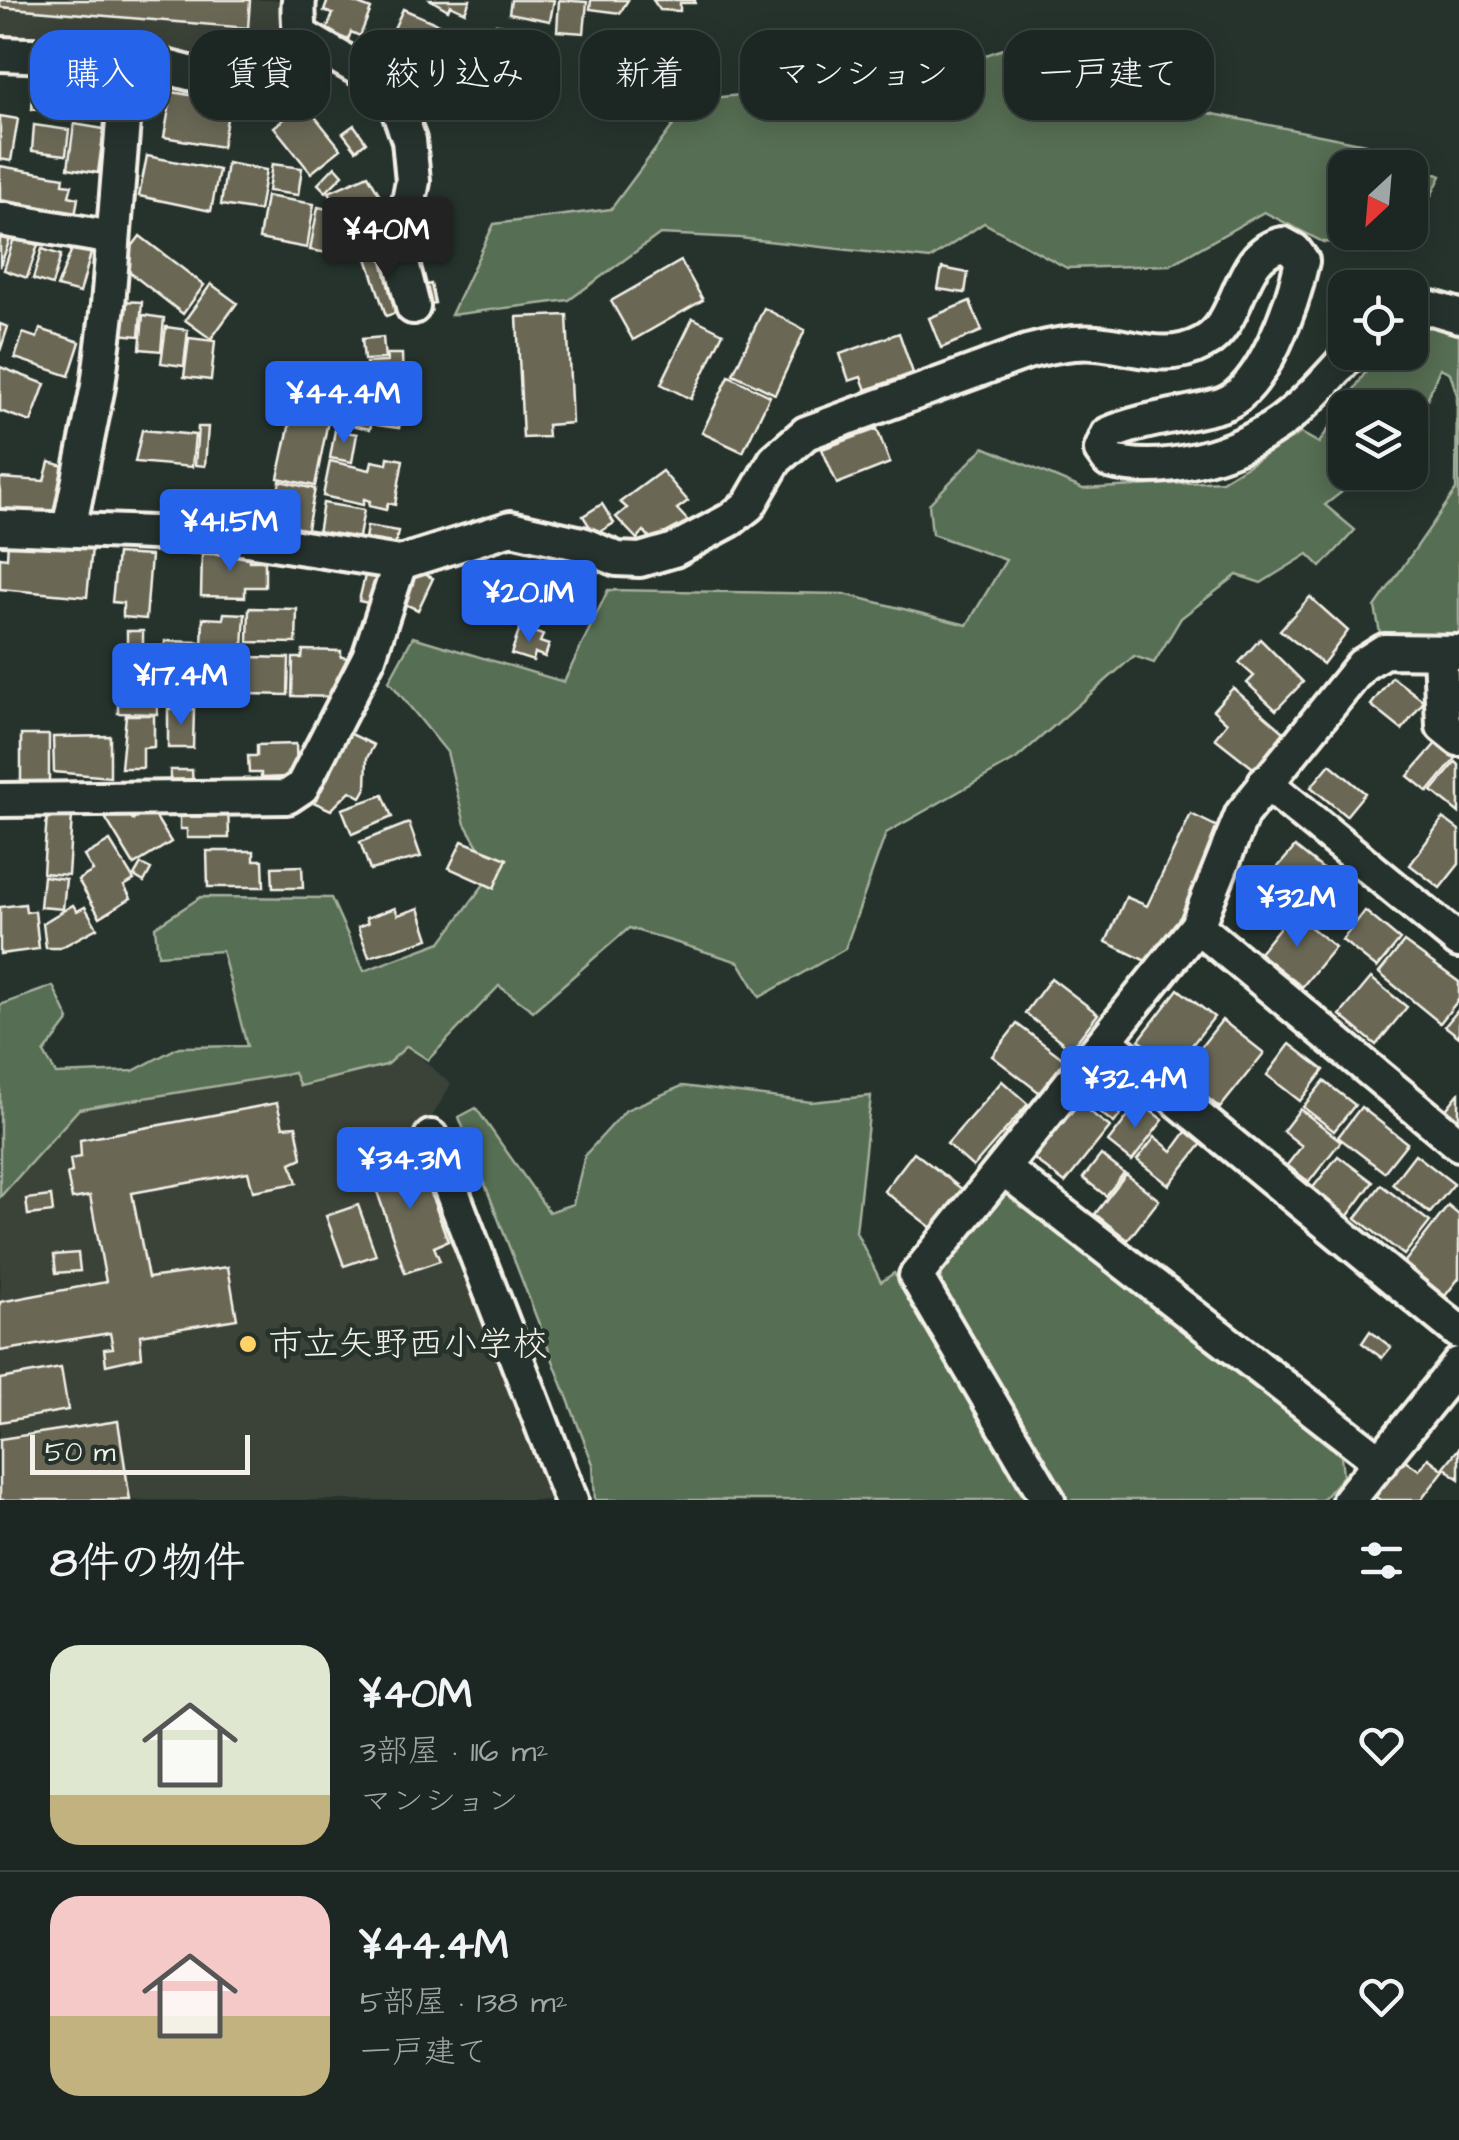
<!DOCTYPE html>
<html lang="ja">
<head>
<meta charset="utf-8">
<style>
	:root { --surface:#1c2622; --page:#29322f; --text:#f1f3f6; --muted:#a0a5a5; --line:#3a4340; --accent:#2563eb }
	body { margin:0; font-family:"Architects Daughter","Klee One",sans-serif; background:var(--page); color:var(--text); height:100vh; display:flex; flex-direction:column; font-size:38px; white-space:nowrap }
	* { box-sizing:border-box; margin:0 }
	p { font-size:32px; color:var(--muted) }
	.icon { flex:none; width:55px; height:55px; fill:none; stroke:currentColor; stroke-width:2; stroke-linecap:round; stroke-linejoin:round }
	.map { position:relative; height:1500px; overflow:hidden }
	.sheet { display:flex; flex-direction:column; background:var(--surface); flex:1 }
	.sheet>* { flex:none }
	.guide { position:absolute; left:30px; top:30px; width:1400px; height:90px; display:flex; gap:20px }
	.needle { width:65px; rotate:206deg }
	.fabs { position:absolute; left:1328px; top:150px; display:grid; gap:20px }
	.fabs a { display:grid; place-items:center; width:100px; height:100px; border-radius:20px; background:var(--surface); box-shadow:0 5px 25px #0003,0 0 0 2px var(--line); font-size:50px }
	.scale { position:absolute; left:30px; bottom:25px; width:220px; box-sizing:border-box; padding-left:10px; border:5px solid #f4f1e8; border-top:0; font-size:28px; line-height:35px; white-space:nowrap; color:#f4f1e8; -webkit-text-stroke:8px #26332d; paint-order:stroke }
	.price { position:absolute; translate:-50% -85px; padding:0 22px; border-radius:10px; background:var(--accent); color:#fff; font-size:32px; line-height:65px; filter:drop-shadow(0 2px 5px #0008) }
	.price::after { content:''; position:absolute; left:50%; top:60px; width:30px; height:22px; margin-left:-15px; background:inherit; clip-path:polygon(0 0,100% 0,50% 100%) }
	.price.active { background:#222; color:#fff }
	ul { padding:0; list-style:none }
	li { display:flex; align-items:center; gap:30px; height:250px; padding:0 50px }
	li+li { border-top:2px solid var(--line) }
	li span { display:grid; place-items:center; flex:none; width:280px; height:200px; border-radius:30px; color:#555 }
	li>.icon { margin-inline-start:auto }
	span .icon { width:120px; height:120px; fill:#fffc; stroke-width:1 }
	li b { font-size:42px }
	h2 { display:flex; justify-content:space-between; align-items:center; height:120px; padding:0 50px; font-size:42px }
	.tag { padding:0 35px; border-radius:30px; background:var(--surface); box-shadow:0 5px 25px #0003,0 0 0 2px var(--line); font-size:35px; line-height:90px }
	.tag.active { background:var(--accent); color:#fff }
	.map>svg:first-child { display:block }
</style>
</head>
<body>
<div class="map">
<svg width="1459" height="1500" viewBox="0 0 1459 1500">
	<rect width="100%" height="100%" fill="#26332d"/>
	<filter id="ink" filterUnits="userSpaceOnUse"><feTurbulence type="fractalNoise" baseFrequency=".01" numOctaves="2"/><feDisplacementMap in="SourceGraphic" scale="20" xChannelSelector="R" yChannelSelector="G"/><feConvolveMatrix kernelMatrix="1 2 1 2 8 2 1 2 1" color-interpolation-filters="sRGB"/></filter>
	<g filter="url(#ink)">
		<g fill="#3a4339">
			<path d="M0 0H286V33L275 61 247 70 0 45Z"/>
			<path d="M407 1046 451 1084 420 1137 553 1500H0V1197L79 1109 294 1073 301 1086 386 1065Z"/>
		</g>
		<g fill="#566e52" stroke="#a5b09d" stroke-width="2.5" fill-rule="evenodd">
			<path d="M1014 45 1173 106 1365 144 1441 176 1404 250 1323 242 1264 212 1170 265 1067 268 984 223 930 259 739 238 660 234 569 300 451 315 494 224 611 209 692 100 927 76ZM1345 168H1410V232H1345Z"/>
			<path d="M1414 323 1459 329V636L1380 633 1375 607 1456 490 1457 395 1450 373 1440 368 1410 441V408H1345V472L1366 473 1325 505 1355 530 1321 567 1308 554 1261 583 1237 575 1181 618 1154 663 1134 656 1016 759 886 833 845 949 760 997 739 962 629 928 533 1011 499 986 428 1060 407 1046 386 1065 300 1086 294 1073 79 1109 0 1197V1005L53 986 69 1020 44 1053 56 1074 133 1071 179 1047 247 1046 222 951 158 955 155 927 201 897 331 898 364 971 441 942 493 872 465 824 447 752 389 681 413 637 564 682 608 590 844 594 967 625 1006 560 932 534 929 504 984 447 1083 489 1222 481 1301 433 1319 443 1378 353 1410 352V326Z"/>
			<path d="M682 1086 811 1102 871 1096 856 1232 881 1282 894 1273 1025 1500H595L593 1464 459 1117 476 1108 549 1212 573 1204 585 1155 626 1110Z"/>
			<path d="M1019 1194 1341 1456 1343 1476 1322 1500H1065L941 1286 942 1269 1001 1196Z"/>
		</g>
		<g fill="#6a6854" stroke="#f4f1e8" stroke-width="2.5">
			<path d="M0 0H250L248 28 0 7Z"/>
			<path d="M328 0H348L371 9 360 36 351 32 348 40 326 31 333 14 324 11Z"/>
			<path d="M431 0H470L465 12 450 5 448 10Z"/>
			<path d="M511 0H554L550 21 509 13Z"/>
			<path d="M559 0 587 2 584 33 557 31Z"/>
			<path d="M591 0H628L620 13 590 9Z"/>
			<path d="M653 0H695V3H680V11L660 10Z"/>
			<path d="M403 9 461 34 447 66 435 61 433 65 387 44Z"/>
			<path d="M496 24 545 31 542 49 536 48 535 52 493 46Z"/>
			<path d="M34 74 97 77 95 112 32 109Z"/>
			<path d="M172 92 230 102 222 147 164 137Z"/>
			<path d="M304 103 341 149 311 173 274 127Z"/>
			<path d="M0 116 18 119 11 161 0 159Z"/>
			<path d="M74 124 104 129 98 173 68 168Z"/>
			<path d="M34 125 69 130 66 155 32 151Z"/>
			<path d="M354 125 366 142 356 150 343 133Z"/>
			<path d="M147 156 219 170 211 211 139 196Z"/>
			<path d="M227 163 266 170 259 211 221 205Z"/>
			<path d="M272 164 302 168 298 195 268 191Z"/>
			<path d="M0 166 64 177 63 184 72 185 69 196 78 198 74 222 0 208Z"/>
			<path d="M335 166 343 175 326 192 318 184Z"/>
			<path d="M368 175 398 226 362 247 329 192Z"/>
			<path d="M266 196 314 204 307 248 259 239Z"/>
			<path d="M318 207 337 211 335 225 345 228 340 255 310 250Z"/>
			<path d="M0 233 11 236 0 267Z"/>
			<path d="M140 236 204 285 183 314 119 264Z"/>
			<path d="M14 238 38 245 27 278 4 270Z"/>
			<path d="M75 241 93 246 80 293 57 287Z"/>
			<path d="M388 248 408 309 386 316 366 255Z"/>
			<path d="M42 249 61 255 52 285 33 279Z"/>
			<path d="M681 261 703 300 633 340 611 301Z"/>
			<path d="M942 268 968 273 965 293 938 289Z"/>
			<path d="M211 284 237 303 211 339 185 320Z"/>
			<path d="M431 284 435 303 421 306 417 287Z"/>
			<path d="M120 301 142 302 139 336 117 334Z"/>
			<path d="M970 301 982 331 941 348 929 318Z"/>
			<path d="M764 308 805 330 775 394 733 374Z"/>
			<path d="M143 315 164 318 161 351 140 349Z"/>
			<path d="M567 315 572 423 547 425 548 437 523 438 517 317Z"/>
			<path d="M693 318 723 333 691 399 661 384Z"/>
			<path d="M0 324 8 327 0 351Z"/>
			<path d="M166 327 188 330 184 366 161 363Z"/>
			<path d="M40 329 80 342 69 376 15 358 23 333 37 338Z"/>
			<path d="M899 333 913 373 866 390 861 377 849 381 840 354Z"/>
			<path d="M383 337 385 359 364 360 362 339Z"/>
			<path d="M189 338 215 341 211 380 184 377Z"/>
			<path d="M387 354H402L403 382 366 383V363L387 362Z"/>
			<path d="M0 367 45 384 31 422 0 411Z"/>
			<path d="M729 376 770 396 743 452 702 433Z"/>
			<path d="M343 384 379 392 370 429 334 421Z"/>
			<path d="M382 395 404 399 399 428 377 425Z"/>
			<path d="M294 404 330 411 315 486 278 478Z"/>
			<path d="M198 427H208L205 466 195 465Z"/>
			<path d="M877 429 890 463 837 484 822 449Z"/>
			<path d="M142 430 195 435 192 467 135 462Z"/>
			<path d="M335 430 357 434 352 462 330 458Z"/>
			<path d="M388 457 403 460 395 505 388 503 386 510 369 506 370 501 364 499 363 505 323 496 330 461 370 470 372 461 387 464Z"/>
			<path d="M49 462 71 468 59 517 0 513V478L44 481Z"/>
			<path d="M662 471 688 501 677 509 689 522 657 546 644 531 637 539 616 517 627 508 620 502Z"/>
			<path d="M280 481 315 489 305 538 270 530Z"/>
			<path d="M323 503 364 510 356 553 316 546Z"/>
			<path d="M602 504 614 523 595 535 583 516Z"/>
			<path d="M367 526 398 531 393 557 363 552Z"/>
			<path d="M8 541 92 548 87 597 0 589V557L7 558Z"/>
			<path d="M202 552 249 553V561H265V587H245V597L201 596Z"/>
			<path d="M117 554 151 556 146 619 123 617V603L112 602Z"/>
			<path d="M367 567 390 572 382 606 359 601Z"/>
			<path d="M409 567 433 578 418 610 394 599Z"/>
			<path d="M1310 597 1348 631 1323 664 1280 630Z"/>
			<path d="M249 608 297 609 296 643 248 642Z"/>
			<path d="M224 613 245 614 243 648 202 647 203 618 223 619Z"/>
			<path d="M520 628 543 635 540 642 549 645 545 657 535 653 533 661 511 654Z"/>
			<rect x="127" y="631" width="16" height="18"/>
			<path d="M1260 639 1303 682 1276 710 1247 683 1254 676 1239 663Z"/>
			<path d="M165 641 199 642 198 662 164 661Z"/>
			<rect x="147" y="650" width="14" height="12"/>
			<path d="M303 650 341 651V657L350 658 349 681 341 697 292 696 293 658H302Z"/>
			<path d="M205 651 243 652 242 674 205 673Z"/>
			<path d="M251 657 289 658 288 695 250 694Z"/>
			<rect x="156" y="664" width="9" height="11"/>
			<path d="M168 669H196L195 706H168Z"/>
			<path d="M1392 677 1424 701 1402 730 1371 705Z"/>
			<path d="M1233 688 1292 739 1262 775 1215 738 1227 723 1213 710Z"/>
			<path d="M118 694 157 695V714L118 713Z"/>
			<path d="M168 709H194L193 748H168Z"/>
			<path d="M126 715H154V747L143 748V768H121Z"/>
			<path d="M345 731 374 745 367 758 366 788 361 797 350 791 331 810 311 801 337 749 340 750Z"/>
			<rect x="21" y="735" width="28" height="47"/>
			<path d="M110 736V777L54 772 53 737Z"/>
			<path d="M1438 741 1457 757 1428 792 1408 776Z"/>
			<path d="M296 744 297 772H288V777L261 778V773H249L248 756H257V745Z"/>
			<path d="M1456 762 1459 765V813L1432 791Z"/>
			<path d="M1330 764 1365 793 1346 816 1311 787Z"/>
			<path d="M170 770H192L193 788 170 789Z"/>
			<path d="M383 795 392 817 352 834 342 809Z"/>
			<path d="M228 803 229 838H187V829H180V804Z"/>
			<path d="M125 807 133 820 151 809 171 842 134 865 106 819Z"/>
			<path d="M1191 814 1230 833 1169 951 1152 964 1106 942 1126 897 1147 906Z"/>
			<path d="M47 815 72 816 68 875 43 873Z"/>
			<path d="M1443 818 1459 830V864L1440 888 1410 865Z"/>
			<path d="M409 823 421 857 370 870 360 842Z"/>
			<path d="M110 841 134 880 124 886 131 898 100 917 78 880 93 871 84 856Z"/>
			<path d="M462 841 507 859 494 888 449 868Z"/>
			<path d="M1295 847 1323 869 1294 904 1266 881Z"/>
			<path d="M207 851H254V860H263L264 887H208Z"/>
			<path d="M141 864 151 869 144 882 134 876Z"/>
			<path d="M302 866 303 888H273L272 867Z"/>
			<path d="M43 876 66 879 63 909 40 907Z"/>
			<path d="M25 904 26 912 35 911 39 949 0 954V907Z"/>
			<path d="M73 905 77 911 85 907 97 928 60 948H46L43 923Z"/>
			<path d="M395 908 398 915 419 908 429 939 369 957 358 927 368 923 366 918Z"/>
			<path d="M1365 911 1400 940 1377 968 1342 940Z"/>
			<path d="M1292 912 1335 947 1302 987 1259 953Z"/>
			<path d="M1404 942 1459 982V999L1440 1023 1379 973Z"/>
			<path d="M1051 978 1098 1014 1071 1049 1025 1013Z"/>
			<path d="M1371 978 1407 1007 1376 1045 1340 1015Z"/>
			<path d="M1178 989 1214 1017 1174 1068 1139 1040Z"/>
			<path d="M1459 1009V1037L1445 1026Z"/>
			<path d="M1222 1020 1264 1053 1220 1108 1179 1075Z"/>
			<path d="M1017 1024 1065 1060 1040 1093 992 1056Z"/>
			<path d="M1290 1044 1324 1070 1300 1101 1267 1075Z"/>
			<path d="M1110 1063 1141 1088 1114 1123 1082 1099Z"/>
			<path d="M1002 1081 1028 1104 973 1167 947 1144Z"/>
			<path d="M1324 1081 1355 1105 1334 1131 1303 1107Z"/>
			<path d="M1459 1093V1123L1444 1112Z"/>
			<path d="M1139 1102 1163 1120 1132 1161 1108 1142Z"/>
			<path d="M277 1103 283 1127 296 1126 302 1158 291 1163 297 1183 253 1191 248 1172 132 1193 148 1278 228 1267 237 1319 140 1335 142 1357 106 1365 104 1349 113 1348 110 1333 0 1351V1302L106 1282 90 1196 72 1199 67 1174 72 1172 70 1159 81 1157 80 1140Z"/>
			<path d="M1078 1103 1110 1127 1065 1183 1034 1159Z"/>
			<path d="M1361 1107 1407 1143 1384 1172 1338 1137Z"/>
			<path d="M1300 1109 1341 1141 1309 1182 1287 1165 1302 1146 1283 1131Z"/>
			<path d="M1188 1129 1204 1141 1169 1185 1137 1160 1155 1137 1172 1151Z"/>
			<path d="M914 1152 963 1190 933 1229 884 1191Z"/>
			<path d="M416 1153 448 1241 434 1247 440 1261 405 1273 370 1171Z"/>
			<path d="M1415 1154 1454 1184 1430 1213 1392 1184Z"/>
			<path d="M1101 1155 1124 1173 1106 1196 1083 1178Z"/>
			<path d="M1338 1156 1373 1182 1347 1217 1311 1190Z"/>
			<path d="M1126 1174 1159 1200 1128 1240 1095 1214Z"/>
			<path d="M1381 1185 1430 1222 1404 1255 1356 1218Z"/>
			<path d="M51 1196 53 1212 28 1215 26 1199Z"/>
			<path d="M358 1205 376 1255 344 1266 326 1216Z"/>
			<path d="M1448 1206 1459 1215V1278L1445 1296 1403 1264Z"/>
			<path d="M78 1253 80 1271 56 1273 54 1255Z"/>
			<path d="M1370 1331 1391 1347 1382 1358 1362 1343Z"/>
			<path d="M61 1368 68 1410 0 1422V1379Z"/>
			<path d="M118 1421 130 1500H0V1439Z"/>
			<path d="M1459 1448V1479L1444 1467Z"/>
			<path d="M1402 1458 1419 1470 1428 1458 1444 1470 1421 1500H1380L1373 1495Z"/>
		</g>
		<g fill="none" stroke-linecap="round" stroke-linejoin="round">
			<g stroke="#f4f1e8" stroke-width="40">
				<g id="minor">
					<path d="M299 34 390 87 409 140 413 181 399 251 413 307"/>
					<path d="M0 54C44 56 88 56 132 60 175 64 261 107 294 60 305 43 296 19 299 0"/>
					<path d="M0 219 113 238"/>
					<path d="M1410 310 1432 308 1459 316"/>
					<path d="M0 527 228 536 400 563 511 528 582 544 617 559 640 560 674 550 730 520 749 505 775 460 806 433 1027 352C1050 346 1073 341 1096 343 1134 346 1166 363 1203 343 1243 322 1236 253 1283 244L1294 250 1302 261C1293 303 1263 392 1221 405 1184 416 1144 418 1108 434L1101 450 1109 461C1162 476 1235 455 1280 423 1306 404 1330 376 1352 352"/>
					<path d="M69 529 98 386 108 305 128 60"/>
					<path d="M1440 652 1443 726 1459 739"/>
					<path d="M1265 782 1459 941"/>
					<path d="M0 800 287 797 302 787 369 657 400 563"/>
					<path d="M1197 926 1459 1144"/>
					<path d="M1107 1042 1459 1332"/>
					<path d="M431 1137 571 1500"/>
					<path d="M1004 1169 1381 1462"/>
					<path d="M1048 1500 916 1276 1197 926 1242 814 1362 665 1384 651 1459 652"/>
					<path d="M1349 1500 1459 1364"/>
				</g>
			</g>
			<use href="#minor" stroke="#26332d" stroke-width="32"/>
		</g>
	</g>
	<circle fill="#ffd166" stroke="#26332d" stroke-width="4" cx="248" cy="1344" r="10"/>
	<g text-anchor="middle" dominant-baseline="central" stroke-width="9" stroke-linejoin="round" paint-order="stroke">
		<g font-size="35" fill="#f4f1e8" stroke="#26332d" text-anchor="start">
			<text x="268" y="1344">市立矢野西小学校</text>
		</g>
	</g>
</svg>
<div class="fabs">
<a><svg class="needle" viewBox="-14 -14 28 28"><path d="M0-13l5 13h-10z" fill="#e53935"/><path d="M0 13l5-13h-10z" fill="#a0a5a5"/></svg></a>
<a><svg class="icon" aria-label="locate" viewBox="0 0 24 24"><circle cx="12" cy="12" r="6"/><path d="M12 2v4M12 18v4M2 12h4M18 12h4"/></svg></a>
<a><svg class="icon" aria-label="layers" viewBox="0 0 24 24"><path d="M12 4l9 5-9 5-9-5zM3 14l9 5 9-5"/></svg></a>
</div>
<div class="scale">50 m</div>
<b class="price active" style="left:387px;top:282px">¥40M</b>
<b class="price" style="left:344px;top:446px">¥44.4M</b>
<b class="price" style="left:230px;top:574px">¥41.5M</b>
<b class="price" style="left:529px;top:645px">¥20.1M</b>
<b class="price" style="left:181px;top:728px">¥17.4M</b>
<b class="price" style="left:1297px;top:950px">¥32M</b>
<b class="price" style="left:1135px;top:1131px">¥32.4M</b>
<b class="price" style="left:410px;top:1212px">¥34.3M</b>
<div class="guide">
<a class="tag active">購入</a>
<a class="tag">賃貸</a>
<a class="tag">絞り込み</a>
<a class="tag">新着</a>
<a class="tag">マンション</a>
<a class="tag">一戸建て</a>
</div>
</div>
<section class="sheet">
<h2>8件の物件<svg class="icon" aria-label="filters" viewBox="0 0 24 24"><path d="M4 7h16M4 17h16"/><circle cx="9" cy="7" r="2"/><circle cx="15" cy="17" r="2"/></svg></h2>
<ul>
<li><span style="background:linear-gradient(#dfe7d0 75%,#c2b280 0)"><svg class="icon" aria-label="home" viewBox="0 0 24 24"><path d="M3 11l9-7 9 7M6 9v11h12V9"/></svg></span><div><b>¥40M</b><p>3部屋 · 116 m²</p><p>マンション</p></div><svg class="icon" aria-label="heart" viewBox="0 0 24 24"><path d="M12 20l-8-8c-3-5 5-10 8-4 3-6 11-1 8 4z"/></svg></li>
<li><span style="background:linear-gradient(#f6c9c9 60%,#c2b280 0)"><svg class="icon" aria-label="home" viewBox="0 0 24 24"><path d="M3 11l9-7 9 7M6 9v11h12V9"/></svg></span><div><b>¥44.4M</b><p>5部屋 · 138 m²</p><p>一戸建て</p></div><svg class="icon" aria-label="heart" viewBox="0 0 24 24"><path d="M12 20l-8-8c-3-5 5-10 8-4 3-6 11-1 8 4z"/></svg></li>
</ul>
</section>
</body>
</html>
